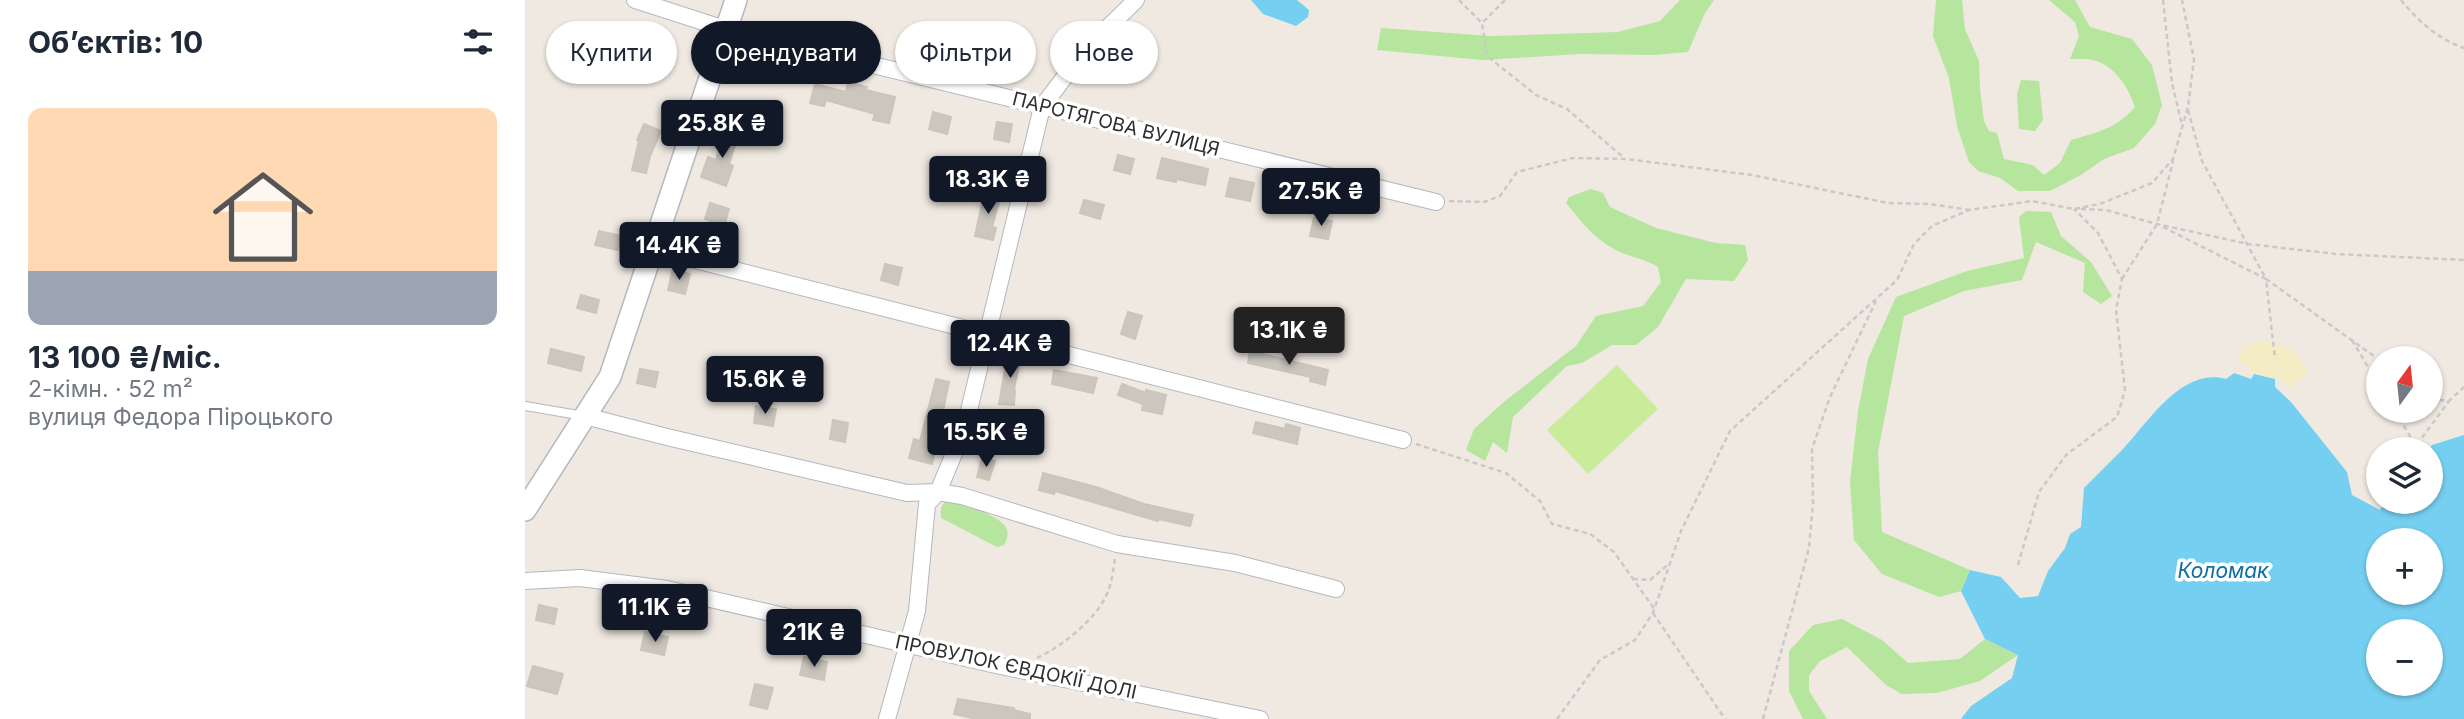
<!DOCTYPE html>
<html lang="uk">
<head>
<meta charset="utf-8">
<style>
	:root { --surface:#fff; --page:#f2f2f3; --text:#1f2937; --muted:#747a83; --accent:#111827 }
	body { margin:0; font-family:Inter,sans-serif; background:var(--page); color:var(--text); height:100vh; display:flex; flex-direction:column; font-size:26px; white-space:nowrap }
	* { box-sizing:border-box; margin:0 }
	p { font-size:23px; color:var(--muted) }
	.icon { flex:none; width:38px; height:38px; fill:none; stroke:currentColor; stroke-width:2; stroke-linecap:round; stroke-linejoin:round }
	.map { position:relative; flex:1; overflow:hidden }
	.panel { display:flex; flex-direction:column; background:var(--surface); width:525px }
	.panel>* { flex:none }
	.top-card { position:absolute; left:21px; top:21px; width:665px; height:63px; display:flex; gap:14px }
	.needle { width:46px; rotate:15deg }
	.controls { position:absolute; left:1841px; top:346px; display:grid; gap:14px }
	.controls a { display:grid; place-items:center; width:77px; height:77px; border-radius:50%; background:var(--surface); box-shadow:0 2px 5px #0004; font-size:35px }
	.price { position:absolute; translate:-50% -60px; padding:0 16px; border-radius:7px; background:var(--accent); color:#fff; font-size:23px; line-height:46px; filter:drop-shadow(0 2px 4px #0008) }
	.price::after { content:''; position:absolute; left:50%; top:42px; width:21px; height:16px; margin-left:-10px; background:inherit; clip-path:polygon(0 0,100% 0,50% 100%) }
	.price.selected { background:#222; color:#fff }
	ul { padding:0; list-style:none }
	li { display:grid; align-content:center; gap:14px; height:371px; padding:0 28px }
	li span { display:grid; place-items:center; height:217px; border-radius:14px; color:#555 }
	li>.icon { margin-inline-start:auto }
	span .icon { width:126px; height:126px; fill:#fffc; stroke-width:1 }
	li b { font-size:30px }
	h2 { display:flex; justify-content:space-between; align-items:center; height:84px; padding:0 28px; font-size:30px }
	.chip { padding:0 24px; border-radius:32px; background:var(--surface); box-shadow:0 2px 5px #0004; font-size:24px; line-height:63px }
	.chip.selected { background:var(--accent); color:#fff }
	main { display:flex; flex:1; min-height:0 }
	.map>svg:first-child { display:block }
</style>
</head>
<body>
<main>
<section class="panel">
<h2>Об’єктів: 10<svg class="icon" aria-label="filters" viewBox="0 0 24 24"><path d="M4 7h16M4 17h16"/><circle cx="9" cy="7" r="2"/><circle cx="15" cy="17" r="2"/></svg></h2>
<ul>
<li><span style="background:linear-gradient(#ffd9b3 75%,#9aa5b1 0)"><svg class="icon" aria-label="home" viewBox="0 0 24 24"><path d="M3 11l9-7 9 7M6 9v11h12V9"/></svg></span><div><b>13 100 ₴/міс.</b><p>2-кімн. · 52 m²</p><p>вулиця Федора Піроцького</p></div></li>
</ul>
</section>
<div class="map">
<svg width="1939" height="719" viewBox="0 0 1939 719">
	<rect width="100%" height="100%" fill="#efe9e1"/>
	<g fill="#b6e59e">
		<path d="M1155 0H1189L1180 13 1163 52 1129 55 1056 54 957 60 852 50 856 28 966 36 1093 32 1135 21Z"/>
		<path d="M1411 0H1437L1440 29 1454 61 1455 89 1459 121 1464 131 1472 133 1479 159 1508 165 1519 175 1535 163 1546 140C1573 132 1591 129 1610 107 1604 89 1592 69 1574 62 1566 58 1554 59 1545 59L1554 36 1550 22 1524 0H1550L1565 27 1607 39 1627 65 1637 105 1630 124 1609 148 1579 159 1556 175 1525 191H1493L1475 178 1453 171 1444 162 1432 126 1424 78 1408 36Z"/>
		<path d="M1496 80 1514 81 1518 120 1510 131 1494 129 1492 94Z"/>
		<path d="M1066 189 1078 193 1085 207 1131 228 1191 243 1220 245 1223 260 1209 281 1161 279 1133 327 1111 345H1087L1057 363 1042 366 988 417 982 453 968 442 960 461 941 450 949 429 980 401 1051 346 1071 316 1118 306 1136 282 1133 267C1120 259 1105 257 1091 250 1070 240 1055 220 1041 203L1044 197Z"/>
		<path d="M1501 211 1526 212 1536 236 1566 262 1587 296 1576 304 1558 292 1560 263 1511 242 1497 280 1439 291 1379 316 1353 452 1357 532 1445 570 1436 591 1414 597 1357 574 1329 540 1325 482 1333 411 1343 359 1371 297 1442 271 1499 258 1494 217Z"/>
		<path d="M420 501 457 506 459 512C474 520 490 526 479 545L472 547 416 518V508Z"/>
		<path d="M1317 619 1357 640 1383 663 1435 659 1460 639 1493 655 1455 681 1412 693 1377 694 1361 685 1322 647 1295 661 1284 675V691L1302 719H1278L1264 691V651L1288 625Z"/>
	</g>
	<path fill="#f3ecc5" d="M1735 341C1764 344 1768 346 1783 372L1764 388 1754 376 1750 379 1729 374 1713 359 1718 346Z"/>
	<path fill="#c9ec9a" d="M1092 365 1133 409 1063 474 1022 430Z"/>
	<g fill="#75cff0" fill-rule="evenodd">
		<path d="M726 0H772L784 10 783 17 771 26 738 14Z"/>
		<path d="M1709 373 1726 379 1729 374 1750 379V387L1766 402 1822 472 1827 495 1855 510 1859 502H1906L1904 450 1907 445 1939 435V719H1436L1446 706 1487 678 1493 655 1460 639 1436 591 1445 570 1476 577 1495 598 1513 596 1523 571 1540 548 1545 534 1556 527 1559 488C1572 475 1585 462 1598 449 1624 421 1657 367 1701 379ZM1853 541H1906V593H1853ZM1853 632H1906V684H1853Z"/>
	</g>
	<g fill="#cbc7bf" stroke="#cbc5ba" stroke-width="2">
		<path d="M109 26 125 30 120 49 104 45Z"/>
		<path d="M323 82 342 87 341 90 370 97 364 123 348 120 350 114 301 100 299 106 285 103 290 84 321 92Z"/>
		<path d="M408 112 426 117 422 134 404 129Z"/>
		<path d="M472 122 487 124 484 142 469 139Z"/>
		<path d="M119 124 136 131 125 156 121 173 107 170 114 141 112 140Z"/>
		<path d="M202 128 214 132 204 164 208 166 201 186 176 177 183 157 191 160Z"/>
		<path d="M593 155 609 159 605 174 589 170Z"/>
		<path d="M637 158 683 169 680 185 651 179V182L632 178Z"/>
		<path d="M705 178 729 183 725 201 701 196Z"/>
		<path d="M764 186 780 189 777 206 762 204Z"/>
		<path d="M460 190 476 195 467 227 471 228 468 240 450 236Z"/>
		<path d="M559 200 579 205 575 219 555 213Z"/>
		<path d="M185 203 204 209 199 226 180 219Z"/>
		<path d="M789 218 807 221 803 239 785 236Z"/>
		<path d="M74 231 96 236 93 250 70 245Z"/>
		<path d="M360 264 377 268 373 285 356 280Z"/>
		<path d="M148 269 165 274 160 294 143 290Z"/>
		<path d="M56 295 74 300 71 313 52 308Z"/>
		<path d="M603 312 617 316 610 339 596 334Z"/>
		<path d="M26 349 59 357 56 371 23 363Z"/>
		<path d="M725 351 803 370 800 385 785 381 786 377 723 363Z"/>
		<path d="M483 353 496 356 489 389 490 390 489 405 474 404Z"/>
		<path d="M115 369 133 372 130 387 112 383Z"/>
		<path d="M529 370 572 378 568 393 527 384Z"/>
		<path d="M411 379 424 382 407 464 384 458 389 439 395 441Z"/>
		<path d="M597 384 621 393V390L641 395 637 414 617 410 618 404 593 395Z"/>
		<path d="M231 406 251 409 248 426 229 423Z"/>
		<path d="M308 420 323 423 320 442 305 439Z"/>
		<path d="M731 422 760 429 761 424 775 428 772 444 728 433Z"/>
		<path d="M457 458 470 461 464 480 452 477Z"/>
		<path d="M518 473 571 487 619 504 668 515 665 526 634 519 633 521 530 491 529 494 514 490Z"/>
		<path d="M14 605 32 609 29 624 11 620Z"/>
		<path d="M120 632 143 637 139 655 116 650Z"/>
		<path d="M279 657 302 662 299 680 275 675Z"/>
		<path d="M8 666 38 674 32 694 2 686Z"/>
		<path d="M230 684 248 688 242 709 225 705Z"/>
		<path d="M433 699 489 708V710L505 714V719H452L429 714Z"/>
	</g>
	<g fill="none" stroke-linecap="round" stroke-linejoin="round">
		<g stroke="#b4b7c1" stroke-width="10">
			<path id="lane" d="M0 406 59 416"/>
		</g>
		<g stroke="#b4b7c1" stroke-width="18">
			<g id="street">
				<path d="M110 0 200 29 911 202"/>
				<path d="M127 249 878 440"/>
				<path d="M60 416 142 437 382 493 413 492 437 496 592 544 710 563 811 589"/>
				<path d="M0 581 55 578 142 589 471 665 735 719"/>
				<path d="M362 719 392 611 402 504 413 492 440 427 517 107 560 50 611 0"/>
			</g>
		</g>
		<g stroke="#b4b7c1" stroke-width="24">
			<path id="secondary" d="M0 510 85 377 211 0"/>
		</g>
		<g stroke="#c9c9c9" stroke-width="2.5" stroke-dasharray="5 3.5" stroke-linecap="butt">
			<path d="M934 0 957 23"/>
			<path d="M980 0 957 23 962 56 1011 95 1042 109 1099 158"/>
			<path d="M1638 0 1647 83 1657 125"/>
			<path d="M1876 0C1893 21 1913 39 1939 48"/>
			<path d="M1663 110 1677 161 1741 279 1853 359"/>
			<path d="M924 201 959 202 975 196 992 172 1048 158 1101 159 1227 175 1363 203 1405 204 1444 210"/>
			<path d="M1556 209 1581 210 1632 224 1723 244 1811 254 1939 260"/>
			<path d="M1638 227 1741 279 1750 359"/>
			<path d="M1597 279 1632 224 1648 161"/>
			<path d="M1827 340 1853 384"/>
			<path d="M1906 399 1924 401 1939 387"/>
			<path d="M1870 411 1891 446 1924 401"/>
			<path d="M891 444 981 473 1015 501 1027 524 1065 534 1089 552 1130 610"/>
			<path d="M1493 565 1514 492 1541 455 1592 417 1600 390 1591 310 1597 279 1573 233 1549 209"/>
			<path d="M1108 579 1125 580 1145 563"/>
			<path d="M1128 613 1200 719"/>
			<path d="M512 658C536 647 570 620 581 596 587 584 588 571 590 558"/>
			<path d="M1032 719 1075 660 1110 640 1128 613 1156 531 1205 431 1372 280 1389 244 1407 226 1444 210 1507 201 1549 209 1575 204 1627 183 1648 159 1663 107 1669 59 1657 0"/>
			<path d="M1238 719 1284 548 1288 503 1287 449 1305 397 1351 301"/>
		</g>
		<use href="#lane" stroke="#fff" stroke-width="8"/>
		<use href="#street" stroke="#fff" stroke-width="16"/>
		<use href="#secondary" stroke="#fff" stroke-width="21"/>
	</g>
	<g text-anchor="middle" dominant-baseline="central" stroke-width="7" stroke-linejoin="round" paint-order="stroke">
		<g font-size="19" fill="#2e2e2e" stroke="#fff">
			<text transform="translate(591 124) rotate(14)">ПАРОТЯГОВА ВУЛИЦЯ</text>
			<text transform="translate(491 667) rotate(12)">ПРОВУЛОК ЄВДОКІЇ ДОЛІ</text>
		</g>
		<g font-size="21" font-style="italic" fill="#0d6fa3" stroke="#fff">
			<text x="1698" y="570">Коломак</text>
		</g>
	</g>
</svg>
<div class="controls">
<a><svg class="needle" viewBox="-14 -14 28 28"><path d="M0-13l5 13h-10z" fill="#e53935"/><path d="M0 13l5-13h-10z" fill="#747a83"/></svg></a>
<a><svg class="icon" aria-label="layers" viewBox="0 0 24 24"><path d="M12 4l9 5-9 5-9-5zM3 14l9 5 9-5"/></svg></a>
<a>+</a>
<a>−</a>
</div>
<b class="price" style="left:197px;top:160px">25.8K ₴</b>
<b class="price" style="left:463px;top:216px">18.3K ₴</b>
<b class="price" style="left:796px;top:228px">27.5K ₴</b>
<b class="price" style="left:154px;top:282px">14.4K ₴</b>
<b class="price selected" style="left:764px;top:367px">13.1K ₴</b>
<b class="price" style="left:485px;top:380px">12.4K ₴</b>
<b class="price" style="left:240px;top:416px">15.6K ₴</b>
<b class="price" style="left:461px;top:469px">15.5K ₴</b>
<b class="price" style="left:130px;top:644px">11.1K ₴</b>
<b class="price" style="left:289px;top:669px">21K ₴</b>
<div class="top-card">
<a class="chip">Купити</a>
<a class="chip selected">Орендувати</a>
<a class="chip">Фільтри</a>
<a class="chip">Нове</a>
</div>
</div>
</main>
</body>
</html>
